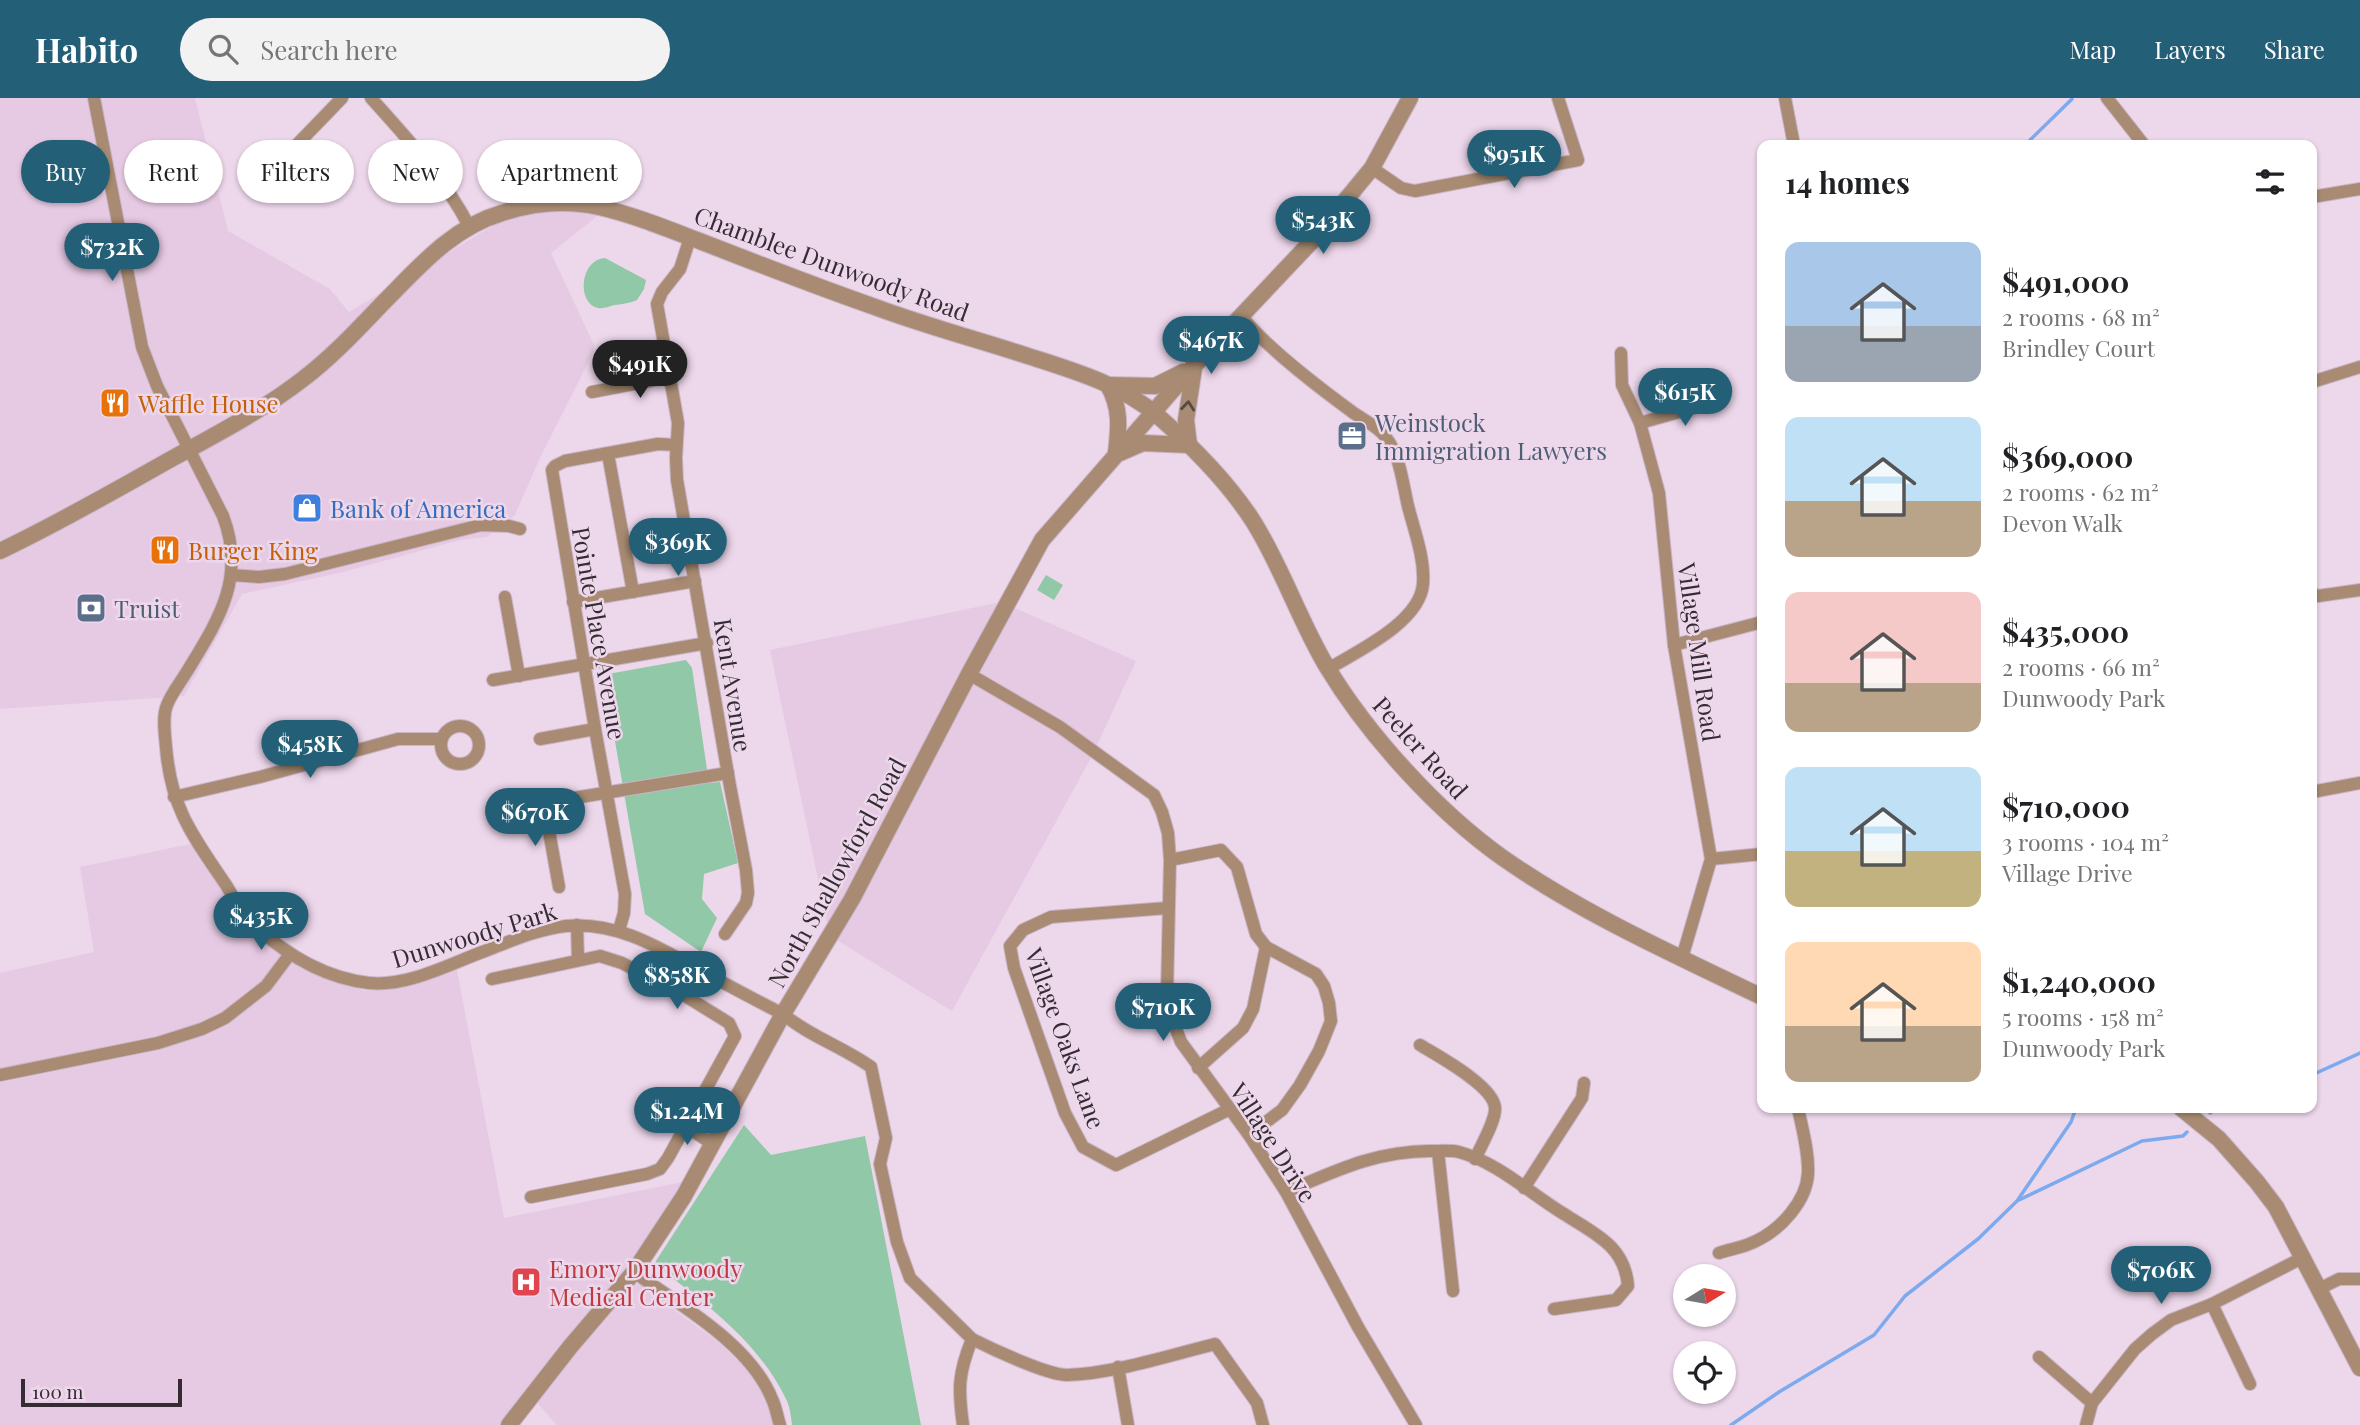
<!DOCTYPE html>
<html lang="en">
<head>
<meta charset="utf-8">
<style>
	:root { --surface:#fff; --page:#f2f2f2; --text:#202124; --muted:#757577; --accent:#245f78 }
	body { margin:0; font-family:"Playfair Display",serif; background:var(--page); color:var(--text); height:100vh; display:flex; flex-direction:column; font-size:26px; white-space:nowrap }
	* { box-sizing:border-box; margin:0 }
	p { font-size:23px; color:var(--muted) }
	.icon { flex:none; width:38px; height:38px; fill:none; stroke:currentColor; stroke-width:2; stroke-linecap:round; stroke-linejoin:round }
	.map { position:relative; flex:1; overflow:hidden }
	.details { position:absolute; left:1757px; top:42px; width:560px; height:973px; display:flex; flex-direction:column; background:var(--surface); border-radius:14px; box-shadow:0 2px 5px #0004 }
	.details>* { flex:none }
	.hud { position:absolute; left:21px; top:42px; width:665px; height:63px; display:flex; gap:14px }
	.needle { width:46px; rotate:79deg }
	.tools { position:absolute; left:1673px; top:1166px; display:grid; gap:14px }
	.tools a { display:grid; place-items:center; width:63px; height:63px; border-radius:50%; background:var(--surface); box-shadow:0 2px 5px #0004; font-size:35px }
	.scale { position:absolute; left:21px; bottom:18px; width:161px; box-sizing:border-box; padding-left:7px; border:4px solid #342b33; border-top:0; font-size:19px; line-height:24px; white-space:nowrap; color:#342b33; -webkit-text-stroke:5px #edd7eb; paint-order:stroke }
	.price { position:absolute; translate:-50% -60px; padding:0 16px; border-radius:24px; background:var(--accent); color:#fff; font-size:23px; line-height:46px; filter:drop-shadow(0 2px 4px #0008) }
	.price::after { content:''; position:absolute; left:50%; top:42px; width:21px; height:16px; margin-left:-10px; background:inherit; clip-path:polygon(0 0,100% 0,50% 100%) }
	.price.current { background:#222; color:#fff }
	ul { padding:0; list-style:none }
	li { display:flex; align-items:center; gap:21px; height:175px; padding:0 28px }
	li span { display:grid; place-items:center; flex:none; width:196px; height:140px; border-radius:14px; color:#555 }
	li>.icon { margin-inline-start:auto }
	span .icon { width:84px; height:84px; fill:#fffc; stroke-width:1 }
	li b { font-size:30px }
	h2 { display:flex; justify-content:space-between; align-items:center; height:84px; padding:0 28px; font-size:30px }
	.pill { padding:0 24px; border-radius:32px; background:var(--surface); box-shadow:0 2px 5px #0004; font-size:24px; line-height:63px }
	.pill.current { background:var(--accent); color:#fff }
	header { display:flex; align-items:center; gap:42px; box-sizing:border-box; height:98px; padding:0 35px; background:var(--accent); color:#fff }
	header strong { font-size:33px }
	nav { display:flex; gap:38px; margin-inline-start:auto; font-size:24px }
	.search { width:490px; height:63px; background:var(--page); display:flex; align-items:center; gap:18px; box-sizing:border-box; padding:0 24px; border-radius:38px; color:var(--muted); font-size:26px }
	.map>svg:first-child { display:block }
</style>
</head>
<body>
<header>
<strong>Habito</strong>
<div class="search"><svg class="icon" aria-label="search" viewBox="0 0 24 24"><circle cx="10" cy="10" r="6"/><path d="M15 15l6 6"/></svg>Search here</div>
<nav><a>Map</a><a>Layers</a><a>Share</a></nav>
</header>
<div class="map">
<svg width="2360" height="1327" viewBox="0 0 2360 1327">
	<rect width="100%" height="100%" fill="#edd7eb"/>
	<g fill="#e6cae3">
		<path d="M0 0H195L228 133 330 191 349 214 494 127V121L621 99 551 155 594 247V253L539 362 515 417 487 439 460 442 343 474 242 496 184 598 0 611Z"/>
		<path d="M1001 504 1136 563 1092 658 952 913 830 838 770 552Z"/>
		<path d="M195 745 244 811 298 869 365 893 455 862 504 1120 692 1082 630 1179 722 1247 769 1293 774 1327H557L530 1297 505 1327H0V875L94 854 80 769Z"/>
	</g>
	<g fill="#90c8a8">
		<path d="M605 160 646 182 644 191 637 202C630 205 623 206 615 207 610 208 604 211 598 210 577 206 579 162 605 160Z"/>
		<path d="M1046 477 1063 487 1054 502 1037 492Z"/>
		<path d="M686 562 692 570 709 685 720 684 738 765 704 776 702 801 717 820 701 854 645 816 604 580 608 576Z"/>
		<path d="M744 1027 771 1057 865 1038 921 1327H792C791 1319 790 1308 786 1301 758 1243 704 1204 654 1166Z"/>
	</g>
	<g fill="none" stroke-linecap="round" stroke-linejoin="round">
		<g stroke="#7daaee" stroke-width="3.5">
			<path d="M2025 47 2072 1"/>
			<path d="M2312 977 2360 955"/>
			<path d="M2210 1015 2218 1010"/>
			<path d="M2019 1102 2142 1043 2183 1038 2187 1034"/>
			<path d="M1731 1327 1779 1294 1874 1237 1905 1198 1978 1141 2017 1103 2071 1024 2076 1010"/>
		</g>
		<g stroke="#c8b5c6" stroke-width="14">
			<g id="minor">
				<path d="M94 0 142 249 157 288 223 418C247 481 217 524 186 575 180 585 171 596 167 607 162 619 165 637 166 649 171 711 193 738 226 787 234 800 242 816 253 826 285 856 325 880 369 885 408 889 449 866 485 853 511 843 538 831 566 828 615 824 653 846 694 869 724 885 753 901 783 916 809 938 843 949 871 969L886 1040 880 1066 897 1144 910 1180 972 1241C958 1276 958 1291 963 1327"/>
				<path d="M371 0C407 40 444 80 469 128"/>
				<path d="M1785 0 1794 47"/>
				<path d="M2107 0 2144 47"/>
				<path d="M283 61 342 0"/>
				<path d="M1372 70 1401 90 1415 93 1578 62 1558 0"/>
				<path d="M2312 99 2360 91"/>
				<path d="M690 140 680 171 662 194 657 206 678 325 676 360 677 382 730 688 746 772 748 795 746 805 725 836"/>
				<path d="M1242 219C1268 251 1317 288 1351 313 1360 320 1372 325 1381 334 1400 352 1402 383 1408 408 1414 432 1425 460 1423 486 1420 524 1358 553 1328 571"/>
				<path d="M1621 255 1622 287 1640 325 1659 395 1674 547 1711 761 1682 860"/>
				<path d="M2312 284 2360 269"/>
				<path d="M592 294 670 279"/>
				<path d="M1640 325 1721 302"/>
				<path d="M608 356 633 494"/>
				<path d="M231 477 259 479 285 476 481 427 509 428 520 431"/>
				<path d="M2312 496 2318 498 2360 492"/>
				<path d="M505 499 519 578"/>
				<path d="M573 504 695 483"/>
				<path d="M1674 547 1762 524"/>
				<path d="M969 576 1060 629 1154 697 1162 714 1168 735 1170 762 1167 895 1173 923 1181 944 1249 1037 1286 1094 1358 1229 1416 1327"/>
				<path d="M493 582 707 545"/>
				<circle cx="460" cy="647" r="19"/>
				<path d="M540 641 595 631"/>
				<path d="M2312 694 2360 685"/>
				<path d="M174 699 260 679 398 641H441"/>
				<path d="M544 705 559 789"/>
				<path d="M506 711 728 675"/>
				<path d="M1711 761 1762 756"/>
				<path d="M1170 762 1221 752 1237 769 1256 836 1266 849 1316 876 1324 888 1329 905 1331 923 1319 953 1300 987 1282 1012 1249 1037"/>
				<path d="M1167 810 1051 819 1023 832 1010 848 1014 870 1065 1015 1083 1049 1116 1067 1230 1011"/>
				<path d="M577 827 578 862"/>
				<path d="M619 832 624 815 625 796 595 631 552 372 555 368 565 363 658 346 676 347"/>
				<path d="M492 881 600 858 622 865 687 899 729 925 735 938 668 1060 660 1071 647 1076 531 1099"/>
				<path d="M1420 947C1438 958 1494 988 1495 1010 1496 1022 1481 1048 1475 1061"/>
				<path d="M1198 970 1243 930 1253 911 1266 849"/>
				<path d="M0 977 158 945 202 931 225 920 266 888 290 856"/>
				<path d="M687 1025 696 1035 711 1045"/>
				<path d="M1438 1053 1453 1193"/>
				<path d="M1524 1090 1582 1000 1584 985"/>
				<path d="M1286 1094C1335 1073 1378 1052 1433 1053 1441 1053 1451 1052 1459 1054 1497 1064 1531 1096 1564 1116 1595 1136 1625 1148 1628 1188L1616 1202 1554 1211"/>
				<path d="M1719 1155C1731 1151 1745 1149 1756 1143 1780 1132 1807 1103 1808 1075 1809 1054 1802 1030 1798 1010"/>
				<path d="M634 1174C681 1208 750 1246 772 1301 776 1309 777 1318 780 1327"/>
				<path d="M2319 1191 2339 1181H2360"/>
				<path d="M2212 1206 2250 1286"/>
				<path d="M972 1241C992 1251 1047 1277 1067 1277 1112 1276 1171 1257 1215 1246L1257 1305 1263 1327"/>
				<path d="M2039 1259 2092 1305"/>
				<path d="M1118 1269 1128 1327"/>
				<path d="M2086 1327 2092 1305 2135 1251 2152 1236 2171 1222 2212 1206 2304 1159"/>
			</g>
		</g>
		<g stroke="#c8b5c6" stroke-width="18">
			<g id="tertiary">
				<path d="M1189 347 1186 322 1194 270"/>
				<path d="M1116 355C1119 330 1121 310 1108 287L1155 288 1183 274"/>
				<path d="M1120 355 1143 345 1189 347"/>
				<path d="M0 453C59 425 116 392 173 360 217 336 263 312 303 281 332 259 357 232 382 206 418 170 451 130 502 115 533 105 567 102 599 109 634 117 668 131 702 144 759 166 817 189 875 209 926 228 979 242 1031 259 1075 273 1122 287 1158 318 1193 349 1228 384 1253 423 1282 469 1299 522 1327 569 1368 637 1438 714 1503 760 1583 816 1675 857 1762 899"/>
				<path d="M2181 1010 2219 1041 2257 1084 2276 1109 2360 1270"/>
				<path d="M509 1327 570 1249 634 1174 684 1098 783 916 852 801 969 576 1042 442 1191 271 1312 143 1372 70 1410 0"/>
			</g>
		</g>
		<use href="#minor" stroke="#a88b72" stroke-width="12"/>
		<use href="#tertiary" stroke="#a88b72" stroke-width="16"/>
	</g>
	<defs><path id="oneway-chevron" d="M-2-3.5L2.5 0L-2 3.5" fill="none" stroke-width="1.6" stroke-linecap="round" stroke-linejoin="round" transform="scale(1.75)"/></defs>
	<use stroke="#574846" href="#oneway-chevron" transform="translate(1188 308) rotate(-84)"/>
	<defs>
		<g id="restaurant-square" transform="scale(1.575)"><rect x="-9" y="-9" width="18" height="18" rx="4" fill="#e8710a" stroke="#edd7eb"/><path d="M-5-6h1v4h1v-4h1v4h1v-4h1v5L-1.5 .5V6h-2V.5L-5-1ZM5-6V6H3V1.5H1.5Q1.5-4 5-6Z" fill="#fff"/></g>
		<g id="office-square" transform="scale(1.575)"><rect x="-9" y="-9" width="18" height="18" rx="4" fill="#5c6f8a" stroke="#edd7eb"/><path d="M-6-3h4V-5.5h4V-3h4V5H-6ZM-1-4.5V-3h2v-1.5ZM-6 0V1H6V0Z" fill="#fff"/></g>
		<g id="shop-square" transform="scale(1.575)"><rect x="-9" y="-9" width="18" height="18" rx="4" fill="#3f7fe0" stroke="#edd7eb"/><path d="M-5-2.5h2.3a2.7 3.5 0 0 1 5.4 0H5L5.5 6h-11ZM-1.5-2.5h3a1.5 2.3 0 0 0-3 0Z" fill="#fff"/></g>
		<g id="bank-square" transform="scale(1.575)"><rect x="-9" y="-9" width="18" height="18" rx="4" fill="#5c6f8a" stroke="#edd7eb"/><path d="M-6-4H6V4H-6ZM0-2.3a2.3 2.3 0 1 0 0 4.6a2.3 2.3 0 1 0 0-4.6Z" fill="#fff"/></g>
		<g id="hospital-square" transform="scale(1.575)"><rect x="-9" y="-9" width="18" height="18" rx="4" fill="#e0444e" stroke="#edd7eb"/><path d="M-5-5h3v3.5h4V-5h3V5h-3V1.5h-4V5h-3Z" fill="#fff"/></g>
	</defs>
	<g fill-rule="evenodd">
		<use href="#restaurant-square" x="115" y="305"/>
		<use href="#office-square" x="1352" y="338"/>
		<use href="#shop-square" x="307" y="410"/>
		<use href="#restaurant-square" x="165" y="452"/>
		<use href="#bank-square" x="91" y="510"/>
		<use href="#hospital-square" x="526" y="1184"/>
	</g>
	<g text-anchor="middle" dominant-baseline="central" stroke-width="5" stroke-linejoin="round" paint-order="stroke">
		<g font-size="24" fill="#342b33" stroke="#edd7eb">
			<text transform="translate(832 165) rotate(20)">Chamblee Dunwoody Road</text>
			<text transform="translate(600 535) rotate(80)">Pointe Place Avenue</text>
			<text transform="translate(1700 554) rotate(82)">Village Mill Road</text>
			<text transform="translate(734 587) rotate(81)">Kent Avenue</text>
			<text transform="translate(1421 649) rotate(48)">Peeler Road</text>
			<text transform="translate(836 774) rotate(-61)">North Shallowford Road</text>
			<text transform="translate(474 836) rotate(-17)">Dunwoody Park</text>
			<text transform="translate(1066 940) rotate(70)">Village Oaks Lane</text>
			<text transform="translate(1274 1044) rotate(57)">Village Drive</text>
		</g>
		<g font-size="24" fill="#c56008" stroke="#edd7eb" text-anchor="start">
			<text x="138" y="305">Waffle House</text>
			<text x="188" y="452">Burger King</text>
		</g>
		<g font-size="24" fill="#4e5e75" stroke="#edd7eb" text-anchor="start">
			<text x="1375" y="324">Weinstock<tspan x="1375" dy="28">Immigration Lawyers</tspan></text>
			<text x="114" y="510">Truist</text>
		</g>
		<g font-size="24" fill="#366cbe" stroke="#edd7eb" text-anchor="start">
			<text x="330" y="410">Bank of America</text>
		</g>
		<g font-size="24" fill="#be3a42" stroke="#edd7eb" text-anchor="start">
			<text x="549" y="1170">Emory Dunwoody<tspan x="549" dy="28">Medical Center</tspan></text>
		</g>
	</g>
</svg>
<div class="tools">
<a><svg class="needle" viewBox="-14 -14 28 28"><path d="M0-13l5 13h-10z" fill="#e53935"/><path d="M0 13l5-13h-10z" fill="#757577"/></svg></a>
<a><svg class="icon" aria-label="locate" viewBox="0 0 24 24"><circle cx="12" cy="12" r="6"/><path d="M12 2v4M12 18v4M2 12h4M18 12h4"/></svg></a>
</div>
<div class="scale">100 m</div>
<b class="price" style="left:1514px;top:92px">$951K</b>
<b class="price" style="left:1323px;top:158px">$543K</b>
<b class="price" style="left:112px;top:185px">$732K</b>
<b class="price" style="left:1211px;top:278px">$467K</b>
<b class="price current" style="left:640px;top:302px">$491K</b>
<b class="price" style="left:1685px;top:330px">$615K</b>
<b class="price" style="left:678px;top:480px">$369K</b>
<b class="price" style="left:310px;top:682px">$458K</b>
<b class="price" style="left:535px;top:750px">$670K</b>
<b class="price" style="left:261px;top:854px">$435K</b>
<b class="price" style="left:677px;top:913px">$858K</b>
<b class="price" style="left:1163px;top:945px">$710K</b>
<b class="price" style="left:687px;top:1049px">$1.24M</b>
<b class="price" style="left:2161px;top:1208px">$706K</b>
<div class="hud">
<a class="pill current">Buy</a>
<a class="pill">Rent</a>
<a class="pill">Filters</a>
<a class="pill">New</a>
<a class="pill">Apartment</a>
</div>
<section class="details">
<h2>14 homes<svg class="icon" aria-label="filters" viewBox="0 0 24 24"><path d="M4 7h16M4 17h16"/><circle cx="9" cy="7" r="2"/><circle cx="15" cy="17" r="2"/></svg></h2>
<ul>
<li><span style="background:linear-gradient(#a9c7e8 60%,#9aa5b1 0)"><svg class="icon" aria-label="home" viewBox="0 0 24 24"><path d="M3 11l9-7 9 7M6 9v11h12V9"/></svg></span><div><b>$491,000</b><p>2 rooms · 68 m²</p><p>Brindley Court</p></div></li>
<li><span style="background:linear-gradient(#bfe0f5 60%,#b9a48a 0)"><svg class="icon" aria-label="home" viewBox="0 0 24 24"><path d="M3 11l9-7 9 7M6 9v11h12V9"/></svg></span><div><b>$369,000</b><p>2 rooms · 62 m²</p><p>Devon Walk</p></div></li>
<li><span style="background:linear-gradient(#f6c9c9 65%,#b9a48a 0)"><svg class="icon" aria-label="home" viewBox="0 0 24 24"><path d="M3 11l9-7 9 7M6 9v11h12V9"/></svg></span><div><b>$435,000</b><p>2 rooms · 66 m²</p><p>Dunwoody Park</p></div></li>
<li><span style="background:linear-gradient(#bfe0f5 60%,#c2b280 0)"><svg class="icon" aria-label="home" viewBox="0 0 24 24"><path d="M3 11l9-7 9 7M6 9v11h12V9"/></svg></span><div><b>$710,000</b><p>3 rooms · 104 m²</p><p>Village Drive</p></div></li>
<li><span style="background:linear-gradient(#ffd9b3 60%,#b9a48a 0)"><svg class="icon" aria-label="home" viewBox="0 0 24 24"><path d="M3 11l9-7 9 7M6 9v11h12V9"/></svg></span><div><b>$1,240,000</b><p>5 rooms · 158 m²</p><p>Dunwoody Park</p></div></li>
</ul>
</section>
</div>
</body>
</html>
